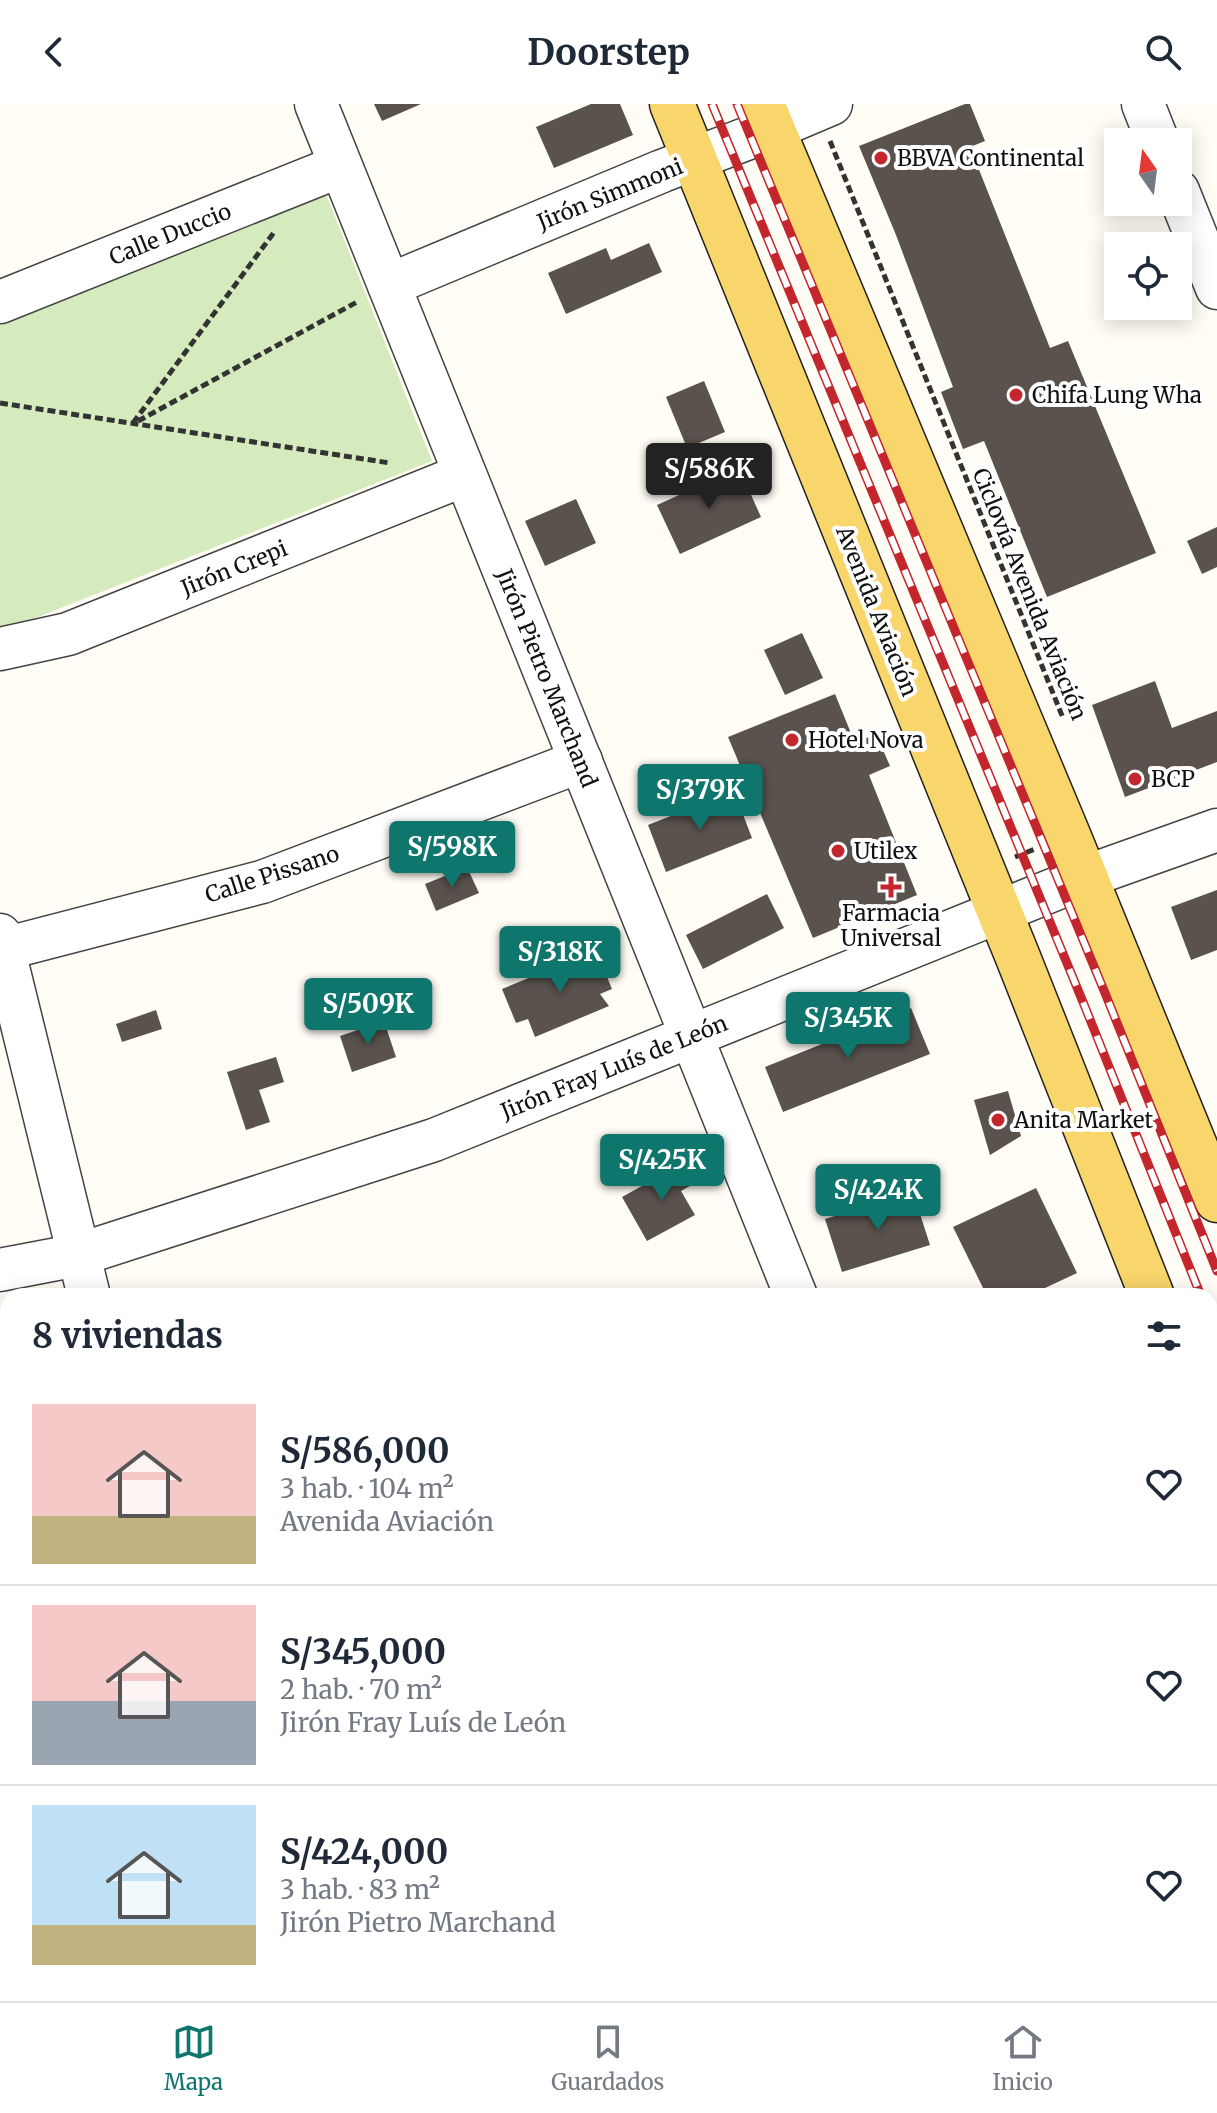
<!DOCTYPE html>
<html lang="es">
<head>
<meta charset="utf-8">
<style>
	:root { --surface:#fff; --page:#f6f6f7; --text:#1f2937; --muted:#747a83; --line:#e0e1e3; --accent:#0f766e }
	body { margin:0; font-family:Merriweather,serif; background:var(--page); color:var(--text); height:100vh; display:flex; flex-direction:column; font-size:30px; white-space:nowrap }
	* { box-sizing:border-box; margin:0 }
	p { font-size:26px; color:var(--muted) }
	.icon { flex:none; width:44px; height:44px; fill:none; stroke:currentColor; stroke-width:2; stroke-linecap:round; stroke-linejoin:round }
	.map { position:relative; flex:1; overflow:hidden }
	.drawer { position:absolute; left:0px; top:1184px; width:1218px; height:714px; display:flex; flex-direction:column; background:var(--surface); border-radius:24px 24px 0 0; box-shadow:0 4px 20px #0003 }
	.drawer>* { flex:none }
	.needle { width:52px; rotate:346deg }
	.buttons { position:absolute; left:1104px; top:24px; display:grid; gap:16px }
	.buttons a { display:grid; place-items:center; width:88px; height:88px; border-radius:0px; background:var(--surface); box-shadow:0 4px 20px #0003; font-size:40px }
	.price { position:absolute; translate:-50% -68px; padding:0 18px; border-radius:8px; background:var(--accent); color:#fff; font-size:26px; line-height:52px; filter:drop-shadow(0 2px 4px #0008) }
	.price::after { content:''; position:absolute; left:50%; top:48px; width:24px; height:18px; margin-left:-12px; background:inherit; clip-path:polygon(0 0,100% 0,50% 100%) }
	.price.selected { background:#222; color:#fff }
	ul { padding:0; list-style:none }
	li { display:flex; align-items:center; gap:24px; height:200px; padding:0 32px }
	li+li { border-top:2px solid var(--line) }
	li span { display:grid; place-items:center; flex:none; width:224px; height:160px; border-radius:0px; color:#555 }
	li>.icon { margin-inline-start:auto }
	span .icon { width:96px; height:96px; fill:#fffc; stroke-width:1 }
	li b { font-size:34px }
	h2 { display:flex; justify-content:space-between; align-items:center; height:96px; padding:0 32px; font-size:34px }
	header { display:flex; justify-content:space-between; align-items:center; height:104px; padding:0 32px; background:var(--surface); font-size:36px; font-weight:700 }
	.dock { display:flex; justify-content:space-around; align-items:center; height:112px; border-top:2px solid var(--line); background:var(--surface); font-size:22px; color:var(--muted) }
	.dock a { display:grid; justify-items:center; gap:4px }
	.dock .selected { color:var(--accent) }
	.map>svg:first-child { display:block }
</style>
</head>
<body>
<header><svg class="icon" aria-label="back" viewBox="0 0 24 24"><path d="M15 5l-7 7 7 7"/></svg>Doorstep<svg class="icon" aria-label="search" viewBox="0 0 24 24"><circle cx="10" cy="10" r="6"/><path d="M15 15l6 6"/></svg></header>
<div class="map">
<svg width="1217" height="1897" viewBox="0 0 1217 1897">
	<rect width="100%" height="100%" fill="#fffdf5"/>
	<g fill="#d5ebbd">
		<path d="M324 85 432 357 0 528V213Z"/>
		<path d="M285 1890H462L436 1897H287Z"/>
	</g>
	<g fill="#5a524d">
		<path d="M374 0H421L382 17Z"/>
		<path d="M591 0H620L633 31 554 64 536 23Z"/>
		<path d="M965 0H970L985 37 970 43 1050 244 1068 237 1156 449 1047 493 984 337 963 345 941 288 953 283 896 131 859 42Z"/>
		<path d="M649 139 662 168 566 210 548 169 606 144 611 156Z"/>
		<path d="M704 277 725 328 687 344 666 293Z"/>
		<path d="M739 364 761 413 680 450 657 401Z"/>
		<path d="M576 395 596 439 545 462 525 417Z"/>
		<path d="M1217 423V463L1202 470 1187 437Z"/>
		<path d="M802 529 823 574 785 591 764 546Z"/>
		<path d="M1155 577 1172 624 1217 607V658L1125 693 1092 601Z"/>
		<path d="M835 590 855 639 876 630 890 662 869 671 917 791 813 834 728 633Z"/>
		<path d="M734 687 752 734 666 768 648 721Z"/>
		<path d="M467 763 479 789 436 807 425 780Z"/>
		<path d="M1217 786V846L1191 856 1171 803Z"/>
		<path d="M767 790 784 824 703 865 686 831Z"/>
		<path d="M596 846 612 885 600 890 609 902 535 933 528 915 516 919 502 885Z"/>
		<path d="M911 904 930 950 783 1008 765 963Z"/>
		<path d="M156 906 162 925 122 938 116 920Z"/>
		<path d="M384 917 396 953 352 968 340 932Z"/>
		<path d="M276 953 284 978 259 986 270 1018 246 1026 227 968Z"/>
		<path d="M1008 987 1021 1032 990 1051 974 996Z"/>
		<path d="M685 1058 697 1078 681 1087 695 1111 647 1137 622 1093Z"/>
		<path d="M1036 1084 1077 1169 1028 1192H987L953 1123Z"/>
		<path d="M913 1088 930 1141 842 1168 825 1115Z"/>
		<path d="M1210 1460 1217 1477V1640L1210 1643Z"/>
		<path d="M964 1890H1011L1012 1897H967Z"/>
		<path d="M1146 1890H1203L1206 1897H1148Z"/>
	</g>
	<g fill="none" stroke-linecap="round" stroke-linejoin="round">
		<g stroke="#444" stroke-width="45">
			<g id="minor">
				<path d="M316 0 796 1192"/>
				<path d="M1143 0 1158 38"/>
				<path d="M1178 87 1217 184"/>
				<path d="M389 181 662 67 772 25 831 0"/>
				<path d="M0 198 340 62"/>
				<path d="M0 545 68 530 464 371"/>
				<path d="M0 831 89 1192"/>
				<path d="M0 846 262 778 581 657"/>
				<path d="M0 1166 78 1151 434 1036 1085 773 1217 726"/>
				<path d="M0 1493 8 1491"/>
				<path d="M1210 1684 1217 1682"/>
				<path d="M0 1797 8 1796"/>
				<path d="M254 1890 255 1897"/>
				<path d="M1075 1890 1077 1897"/>
				<path d="M548 1897 576 1890"/>
			</g>
		</g>
		<g stroke="#222" stroke-width="47">
			<g id="major">
				<path d="M672 0 1019 856 1152 1192"/>
				<path d="M762 0 1068 731 1217 1096"/>
				<path d="M1210 1339 1217 1357"/>
			</g>
		</g>
		<g stroke="#333" stroke-width="5" stroke-dasharray="8 4" stroke-linecap="butt">
			<path d="M830 37 1063 614"/>
			<path d="M0 299 390 359"/>
			<path d="M138 317 357 198"/>
			<path d="M133 319 275 127"/>
			<path d="M1015 753 1035 745"/>
			<path d="M1210 1412 1217 1430"/>
		</g>
		<use href="#minor" stroke="#fff" stroke-width="42"/>
		<use href="#major" stroke="#f9d66b" stroke-width="44"/>
		<g stroke="#c4262e" stroke-width="9">
			<g id="rail">
				<path d="M712 0 1083 898 1201 1192"/>
				<path d="M737 0 1105 889 1217 1167"/>
				<path d="M1210 1215 1217 1232"/>
			</g>
		</g>
		<use href="#rail" stroke="#fff" stroke-width="6" stroke-dasharray="18" stroke-linecap="butt"/>
	</g>
	<g fill="#c4262e" stroke="#fff" stroke-width="3">
		<circle cx="881" cy="54" r="8"/>
		<circle cx="1016" cy="291" r="8"/>
		<circle cx="792" cy="636" r="8"/>
		<circle cx="1135" cy="675" r="8"/>
		<circle cx="838" cy="747" r="8"/>
		<path d="M887 771h8v8h8v8h-8v8h-8v-8h-8v-8h8z"/>
		<circle cx="998" cy="1016" r="8"/>
	</g>
	<g text-anchor="middle" dominant-baseline="central" stroke-width="8" stroke-linejoin="round" paint-order="stroke">
		<g font-size="22" fill="#111" stroke="#fff" text-anchor="start">
			<text x="897" y="54">BBVA Continental</text>
			<text x="1032" y="291">Chifa Lung Wha</text>
			<text x="808" y="636">Hotel Nova</text>
			<text x="1151" y="675">BCP</text>
			<text x="854" y="747">Utilex</text>
			<text x="891" y="809" text-anchor="middle">Farmacia<tspan x="891" dy="25">Universal</tspan></text>
			<text x="1014" y="1016">Anita Market</text>
		</g>
		<g font-size="22" fill="#111" stroke="#fff">
			<text transform="translate(610 90) rotate(-22)">Jirón Simmoni</text>
			<text transform="translate(170 130) rotate(-22)">Calle Duccio</text>
			<text transform="translate(234 464) rotate(-22)">Jirón Crepi</text>
			<text transform="translate(1030 490) rotate(68)">Ciclovía Avenida Aviación</text>
			<text transform="translate(877 507) rotate(68)">Avenida Aviación</text>
			<text transform="translate(547 574) rotate(68)">Jirón Pietro Marchand</text>
			<text transform="translate(272 770) rotate(-18)">Calle Pissano</text>
			<text transform="translate(614 963) rotate(-22)">Jirón Fray Luís de León</text>
		</g>
	</g>
</svg>
<div class="buttons">
<a><svg class="needle" viewBox="-14 -14 28 28"><path d="M0-13l5 13h-10z" fill="#e53935"/><path d="M0 13l5-13h-10z" fill="#747a83"/></svg></a>
<a><svg class="icon" aria-label="locate" viewBox="0 0 24 24"><circle cx="12" cy="12" r="6"/><path d="M12 2v4M12 18v4M2 12h4M18 12h4"/></svg></a>
</div>
<b class="price selected" style="left:709px;top:407px">S/586K</b>
<b class="price" style="left:700px;top:728px">S/379K</b>
<b class="price" style="left:452px;top:785px">S/598K</b>
<b class="price" style="left:560px;top:890px">S/318K</b>
<b class="price" style="left:368px;top:942px">S/509K</b>
<b class="price" style="left:848px;top:956px">S/345K</b>
<b class="price" style="left:662px;top:1098px">S/425K</b>
<b class="price" style="left:878px;top:1128px">S/424K</b>
<section class="drawer">
<h2>8 viviendas<svg class="icon" aria-label="filters" viewBox="0 0 24 24"><path d="M4 7h16M4 17h16"/><circle cx="9" cy="7" r="2"/><circle cx="15" cy="17" r="2"/></svg></h2>
<ul>
<li><span style="background:linear-gradient(#f6c9c9 70%,#c2b280 0)"><svg class="icon" aria-label="home" viewBox="0 0 24 24"><path d="M3 11l9-7 9 7M6 9v11h12V9"/></svg></span><div><b>S/586,000</b><p>3 hab. · 104 m²</p><p>Avenida Aviación</p></div><svg class="icon" aria-label="heart" viewBox="0 0 24 24"><path d="M12 20l-8-8c-3-5 5-10 8-4 3-6 11-1 8 4z"/></svg></li>
<li><span style="background:linear-gradient(#f6c9c9 60%,#9aa5b1 0)"><svg class="icon" aria-label="home" viewBox="0 0 24 24"><path d="M3 11l9-7 9 7M6 9v11h12V9"/></svg></span><div><b>S/345,000</b><p>2 hab. · 70 m²</p><p>Jirón Fray Luís de León</p></div><svg class="icon" aria-label="heart" viewBox="0 0 24 24"><path d="M12 20l-8-8c-3-5 5-10 8-4 3-6 11-1 8 4z"/></svg></li>
<li><span style="background:linear-gradient(#bfe0f5 75%,#c2b280 0)"><svg class="icon" aria-label="home" viewBox="0 0 24 24"><path d="M3 11l9-7 9 7M6 9v11h12V9"/></svg></span><div><b>S/424,000</b><p>3 hab. · 83 m²</p><p>Jirón Pietro Marchand</p></div><svg class="icon" aria-label="heart" viewBox="0 0 24 24"><path d="M12 20l-8-8c-3-5 5-10 8-4 3-6 11-1 8 4z"/></svg></li>
</ul>
</section>
</div>
<nav class="dock">
<a class="selected"><svg class="icon" aria-label="map" viewBox="0 0 24 24"><path d="M3 6l6-2 6 2 6-2v14l-6 2-6-2-6 2zM9 4v14M15 6v14"/></svg>Mapa</a>
<a><svg class="icon" aria-label="saved" viewBox="0 0 24 24"><path d="M7 4h10v16l-5-4-5 4z"/></svg>Guardados</a>
<a><svg class="icon" aria-label="home" viewBox="0 0 24 24"><path d="M3 11l9-7 9 7M6 9v11h12V9"/></svg>Inicio</a>
</nav>
</body>
</html>
